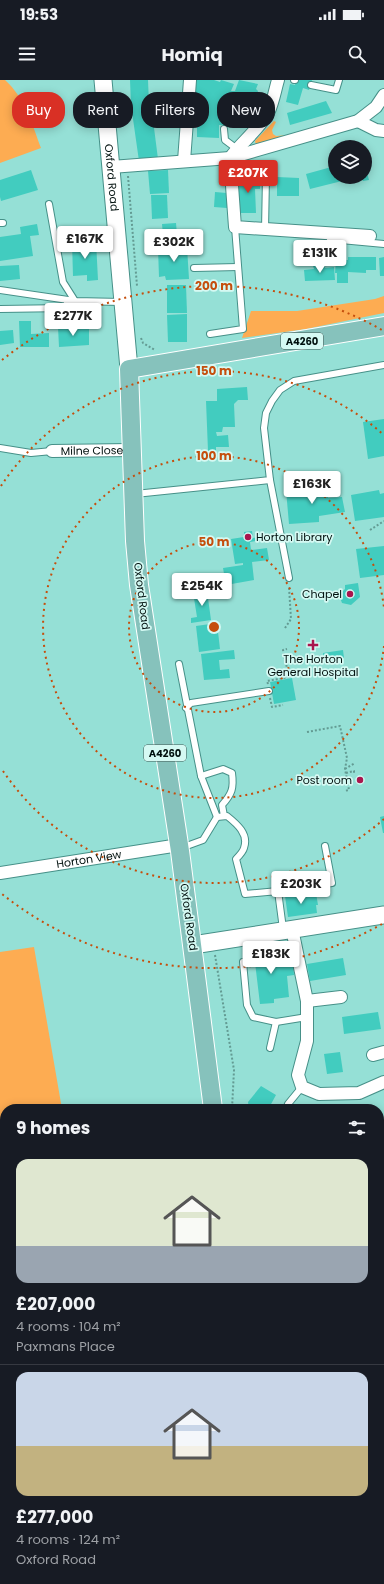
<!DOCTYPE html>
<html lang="en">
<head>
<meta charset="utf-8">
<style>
	:root { --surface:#171b24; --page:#20242c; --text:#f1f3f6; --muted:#9ea1a6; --line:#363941; --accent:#d93025 }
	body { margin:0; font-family:Poppins,sans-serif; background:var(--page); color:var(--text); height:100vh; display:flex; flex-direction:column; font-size:15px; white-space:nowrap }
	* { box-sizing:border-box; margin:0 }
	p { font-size:13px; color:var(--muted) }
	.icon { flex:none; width:22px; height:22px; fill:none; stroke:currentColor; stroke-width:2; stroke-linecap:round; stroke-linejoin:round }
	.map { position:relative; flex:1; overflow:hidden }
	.sheet { position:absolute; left:0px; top:1024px; width:384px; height:480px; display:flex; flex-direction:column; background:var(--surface); border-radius:16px 16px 0 0; box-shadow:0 2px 10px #0003 }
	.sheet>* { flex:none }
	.top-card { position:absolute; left:12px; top:12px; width:360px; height:36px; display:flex; gap:8px }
	.controls { position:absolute; left:328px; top:60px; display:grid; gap:8px }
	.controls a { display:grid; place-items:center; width:44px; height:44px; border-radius:50%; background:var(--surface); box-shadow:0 2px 10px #0003; font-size:20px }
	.price { position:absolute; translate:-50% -34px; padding:0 9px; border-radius:4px; background:#fff; color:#222; font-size:13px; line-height:26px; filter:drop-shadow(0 1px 2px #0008) }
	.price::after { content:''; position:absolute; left:50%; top:24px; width:12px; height:9px; margin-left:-6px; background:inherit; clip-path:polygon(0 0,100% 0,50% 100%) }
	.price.selected { background:var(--accent); color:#fff }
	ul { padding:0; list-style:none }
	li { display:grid; align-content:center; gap:8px; height:212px; padding:0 16px }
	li+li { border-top:1px solid var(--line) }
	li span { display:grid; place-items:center; height:124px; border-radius:12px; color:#555 }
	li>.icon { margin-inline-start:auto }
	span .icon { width:72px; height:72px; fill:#fffc; stroke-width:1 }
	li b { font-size:17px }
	h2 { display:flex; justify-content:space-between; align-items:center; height:48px; padding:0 16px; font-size:17px }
	.tag { padding:0 14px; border-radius:16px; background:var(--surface); box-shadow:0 2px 10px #0003; font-size:14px; line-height:36px }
	.tag.selected { background:var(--accent); color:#fff }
	.status { display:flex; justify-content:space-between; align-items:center; height:28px; padding:0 20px; background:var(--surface); direction:ltr }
	.status svg { height:11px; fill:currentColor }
	header { display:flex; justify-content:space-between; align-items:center; height:52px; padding:0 16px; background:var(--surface); font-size:18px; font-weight:700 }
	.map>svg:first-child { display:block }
</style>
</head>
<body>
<div class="status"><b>19:53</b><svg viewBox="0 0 49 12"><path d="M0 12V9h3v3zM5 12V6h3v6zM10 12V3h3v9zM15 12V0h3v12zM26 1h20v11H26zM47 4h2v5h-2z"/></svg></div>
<header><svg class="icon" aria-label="menu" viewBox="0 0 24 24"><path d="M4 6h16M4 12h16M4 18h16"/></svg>Homiq<svg class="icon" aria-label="search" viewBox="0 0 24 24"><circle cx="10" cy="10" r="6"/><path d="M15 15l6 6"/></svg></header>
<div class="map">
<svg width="384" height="1504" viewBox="0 0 384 1504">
	<rect width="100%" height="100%" fill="#95e0d6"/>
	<g fill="#fdac52">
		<path d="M0 0H5C25 18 32 44 41 68L0 83Z"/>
		<path d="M274 41 276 42 272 50 273 54 276 56 289 55 256 65 255 61Z"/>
		<path d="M384 216V233L306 249 242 258 251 231H297L375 219Z"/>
		<path d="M34 867 62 1029H5V1099H0V872Z"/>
		<path d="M303 1499H347L351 1504H298Z"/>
	</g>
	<g fill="#42ccbf">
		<path d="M130 0H148L149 24 153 40 158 79 139 81 131 25Z"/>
		<path d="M194 0H214L220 2 221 0 234 4 231 11H235L239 0 258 4 256 9 258 11 255 23 250 22 243 37 237 35 238 45H219V58L197 57V43H191Z"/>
		<path d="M296 0H312L309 10 303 8 298 25 286 22 290 4 295 5Z"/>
		<path d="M326 21 332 33 290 45 287 33Z"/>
		<path d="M365 85 369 100 363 101 361 97H365Z"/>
		<path d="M335 86V97L354 98 310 109 306 94Z"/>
		<path d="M31 90 38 110 1 121 0 117V100Z"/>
		<path d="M168 90 169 113 150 114 148 91Z"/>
		<path d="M246 95H254V99L260 98V109H255L256 133H239L238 100H246Z"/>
		<path d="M277 97 299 98V116H277Z"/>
		<path d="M215 112 227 113V128L214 127Z"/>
		<path d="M151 115H167L168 138 152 139Z"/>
		<path d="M176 143 177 154H181V163L160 165 159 156 163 155 162 144Z"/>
		<path d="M37 144 39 155 30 156 33 176 0 181V157L21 154 20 147Z"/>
		<path d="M96 161 98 200 87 201V195L73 196 72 162Z"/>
		<path d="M187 167 189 199 166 200 165 196 159 197 158 168Z"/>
		<path d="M348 177H376V190H366V193L348 192V203H337V193H335L336 180H348Z"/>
		<path d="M384 177V196H380L379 178Z"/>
		<path d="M19 185 20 199 0 201V186Z"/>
		<path d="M325 185V188L334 187 335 200 305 201 304 190 314 189 313 186Z"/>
		<path d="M167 205H186L187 233H167Z"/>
		<path d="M187 234V262H168L167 235Z"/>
		<path d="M19 241H31V254L49 253V267H20Z"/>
		<path d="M58 247H67L68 249 89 248V265L59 267Z"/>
		<path d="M13 250 14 263 0 265V251Z"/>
		<path d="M247 307 248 320H238L234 324 235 347H223L222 352H216L217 356 228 355 229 367H216V371H208L206 321H217V309Z"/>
		<path d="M384 339V376L368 379 363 342Z"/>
		<path d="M327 407 328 418 342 417 345 432 319 436V442L289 444 286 410Z"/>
		<path d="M379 410 380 414 384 413V437L355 441 351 415Z"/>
		<path d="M252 451 253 458 265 456 266 459 250 462 251 470 267 468 269 480 252 482 254 500 226 505 223 488 243 485V483L235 484 231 459 244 457V452Z"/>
		<path d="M384 466V495L360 498 356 469Z"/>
		<path d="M358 503 360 517 351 525 342 523 339 515 345 509V505Z"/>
		<path d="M207 511 211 540 191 543V538L197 537 193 512Z"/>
		<path d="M217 543 220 569 199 572 196 546Z"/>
		<path d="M234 570 235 579 219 580 220 590 229 589 230 598 204 600 201 574Z"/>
		<path d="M343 570 344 578 324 581 323 573Z"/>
		<path d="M292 598 296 620 274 624 270 602Z"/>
		<path d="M384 736V753H383L380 737Z"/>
		<path d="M316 813 318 825H316L317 833 288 837 285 816Z"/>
		<path d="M266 864 267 875 281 874 282 884 293 882 294 895 287 896 289 917 274 919V923L260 924 253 866Z"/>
		<path d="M343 878 346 895 310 901 307 884Z"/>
		<path d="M378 932 381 949 344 954 342 937Z"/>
		<path d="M340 972 343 992 327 994 324 974Z"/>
		<path d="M261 1006 276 1015 270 1026V1029H249L248 1022Z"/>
	</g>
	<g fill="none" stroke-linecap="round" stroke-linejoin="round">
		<g stroke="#469088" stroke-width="8">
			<g id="lane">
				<path d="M294 0H295"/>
				<path d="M311 5 336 10 339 0"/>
				<path d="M224 49 225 60 237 69"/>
				<path d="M230 83 266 96 265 150"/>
				<path d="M49 124 63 202 75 221"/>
				<path d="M0 143H3"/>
				<path d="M330 159 384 164"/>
				<path d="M194 188 238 187"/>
				<path d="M0 210 75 221 122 222"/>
				<path d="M0 229 67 228V220"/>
				<path d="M210 254 243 249 235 147"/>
				<path d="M0 368 31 373 52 371"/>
				<path d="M270 400 289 498"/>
				<path d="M135 414 270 400 264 348 266 333 272 321 280 310 294 301 384 285"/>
				<path d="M179 584 201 696 217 737"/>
				<path d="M186 628 191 623 269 611"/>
				<path d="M201 696 223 689 232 693C234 708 232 714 222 725L224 736"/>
				<path d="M217 737 227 736C237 744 249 754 244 768 243 772 239 776 236 779L245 814 278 811 332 803 325 766"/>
				<path d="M181 768 203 760 217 737"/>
				<path d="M278 811 283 849"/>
				<path d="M243 882 247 925 253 937 276 942 307 937"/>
				<path d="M270 968 276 942"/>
				<path d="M286 1029 288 1024 302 1007"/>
				<path d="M379 1095 384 1094"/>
				<path d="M379 1132 384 1131"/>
			</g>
		</g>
		<g stroke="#469088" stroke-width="14">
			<g id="street">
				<path d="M358 41 376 50 384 51"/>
				<path d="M230 78 235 147 370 156"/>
				<path d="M230 78C242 62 258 50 268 33 273 23 275 10 278 0"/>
				<path d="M184 81 190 0"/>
				<path d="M111 87 230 78 358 41 376 27 384 15"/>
				<path id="s1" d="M52 371 131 370"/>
				<path id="s2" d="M0 793 179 765"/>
				<path d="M292 849 307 921V961L298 995 302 1007 319 1014 359 1013 384 1002"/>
				<path d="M307 921 341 917"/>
				<path d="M373 975 384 972"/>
				<path d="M0 1196 5 1195"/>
				<path d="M161 1504 166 1499"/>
			</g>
		</g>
		<g stroke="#469088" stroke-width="19">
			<g id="secondary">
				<path id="s3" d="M103 0 129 289"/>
				<path d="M193 865 384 835"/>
			</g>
		</g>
		<g stroke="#fff" stroke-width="20">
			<g id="primary">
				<path d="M213 1029 180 771 139 505 135 461 129 289 384 246"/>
				<path d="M379 1375 384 1381"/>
			</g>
		</g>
		<g stroke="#639b93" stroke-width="2" stroke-dasharray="2 2" stroke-linecap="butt">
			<path d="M128 96 137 206"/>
			<path d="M141 258 143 263 155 270"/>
			<path d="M370 450 384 441"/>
			<path d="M285 548 291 539 289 507"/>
			<path d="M268 604 267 601 289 597 283 570 287 569"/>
			<path d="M270 618 272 627 283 625"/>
			<path d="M307 652 340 646 347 678 345 689 349 710 344 711"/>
			<path d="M345 689 355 683"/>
			<path d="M346 693 354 691V693"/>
			<path d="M215 875 234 990 232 1029"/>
			<path d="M379 1252 384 1250"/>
			<path d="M379 1322H384"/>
			<path d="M379 1423 384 1419"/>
			<path d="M294 1504 299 1499"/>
		</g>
		<use href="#lane" stroke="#fff" stroke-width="6"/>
		<use href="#street" stroke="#fff" stroke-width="12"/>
		<use href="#secondary" stroke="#fff" stroke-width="17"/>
		<use href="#primary" stroke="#86c2bc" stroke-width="18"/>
	</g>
	<g fill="none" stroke="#c54e0c" stroke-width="2" stroke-dasharray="2 4">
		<circle cx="214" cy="547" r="85"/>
		<path d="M384 566A171 171 0 1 1 384 528"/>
		<path d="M384 739A256 256 0 0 1 1 688M1 406A256 256 0 0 1 384 355"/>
		<path d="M382 844A341 341 0 0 1 2 814M2 280A341 341 0 0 1 382 250"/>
	</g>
	<g fill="#a9164e" stroke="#d5f9f3" stroke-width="1.5">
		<circle cx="248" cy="457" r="4"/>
		<circle cx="350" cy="514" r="4"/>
		<path d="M311 559h4v4h4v4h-4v4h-4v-4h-4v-4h4z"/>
		<circle cx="360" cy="700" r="4"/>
	</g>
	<g text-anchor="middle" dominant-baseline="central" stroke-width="3.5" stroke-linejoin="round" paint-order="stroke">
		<g fill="#d5f9f3" stroke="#405653" stroke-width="1">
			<rect x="281" y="253" width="42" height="16" rx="3"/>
			<rect x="144" y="665" width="42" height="16" rx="3"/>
		</g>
		<g font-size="10" font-weight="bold" fill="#00100e">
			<text x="302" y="261">A4260</text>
			<text x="165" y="673">A4260</text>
		</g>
		<g font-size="11" fill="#00100e" stroke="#d5f9f3">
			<text stroke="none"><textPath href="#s3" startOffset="98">Oxford Road</textPath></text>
			<text stroke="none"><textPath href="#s1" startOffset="40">Milne Close</textPath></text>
			<text transform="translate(142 516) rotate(83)">Oxford Road</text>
			<text stroke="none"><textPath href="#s2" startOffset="90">Horton View</textPath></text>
			<text transform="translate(189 837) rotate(82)">Oxford Road</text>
		</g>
		<g font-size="11" fill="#00100e" stroke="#d5f9f3" text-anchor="end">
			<text x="256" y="457" text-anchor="start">Horton Library</text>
			<text x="342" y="514">Chapel</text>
			<text x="313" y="579" text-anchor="middle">The Horton<tspan x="313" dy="13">General Hospital</tspan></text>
			<text x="352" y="700">Post room</text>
		</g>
	</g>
	<circle cx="214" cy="547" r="6" fill="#c54e0c" stroke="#d5f9f3" stroke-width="2"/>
	<g font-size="12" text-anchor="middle" font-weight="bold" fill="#c54e0c" stroke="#d5f9f3" stroke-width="3.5" stroke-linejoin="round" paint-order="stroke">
		<text x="214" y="210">200 m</text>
		<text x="214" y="295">150 m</text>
		<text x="214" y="380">100 m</text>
		<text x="214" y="466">50 m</text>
	</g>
</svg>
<div class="controls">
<a><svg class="icon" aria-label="layers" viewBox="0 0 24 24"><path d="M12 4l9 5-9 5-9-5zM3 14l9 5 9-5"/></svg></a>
</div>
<b class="price selected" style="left:248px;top:114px">£207K</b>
<b class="price" style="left:85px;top:180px">£167K</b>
<b class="price" style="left:174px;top:183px">£302K</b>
<b class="price" style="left:320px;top:194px">£131K</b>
<b class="price" style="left:73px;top:257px">£277K</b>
<b class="price" style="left:312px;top:425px">£163K</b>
<b class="price" style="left:202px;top:527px">£254K</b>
<b class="price" style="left:301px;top:825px">£203K</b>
<b class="price" style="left:271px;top:895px">£183K</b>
<div class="top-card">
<a class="tag selected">Buy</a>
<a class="tag">Rent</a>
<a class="tag">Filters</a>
<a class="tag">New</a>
</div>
<section class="sheet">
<h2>9 homes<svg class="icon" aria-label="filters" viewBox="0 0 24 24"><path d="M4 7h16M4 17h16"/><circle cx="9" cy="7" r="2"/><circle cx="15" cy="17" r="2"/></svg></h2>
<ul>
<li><span style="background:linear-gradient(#dfe7d0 70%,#9aa5b1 0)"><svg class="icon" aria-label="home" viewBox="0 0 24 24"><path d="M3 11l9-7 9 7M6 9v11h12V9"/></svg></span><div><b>£207,000</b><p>4 rooms · 104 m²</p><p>Paxmans Place</p></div></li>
<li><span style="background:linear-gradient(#c9d6e8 60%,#c2b280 0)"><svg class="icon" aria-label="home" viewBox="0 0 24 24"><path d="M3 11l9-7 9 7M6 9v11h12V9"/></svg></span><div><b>£277,000</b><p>4 rooms · 124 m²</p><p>Oxford Road</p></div></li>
</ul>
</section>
</div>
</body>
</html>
